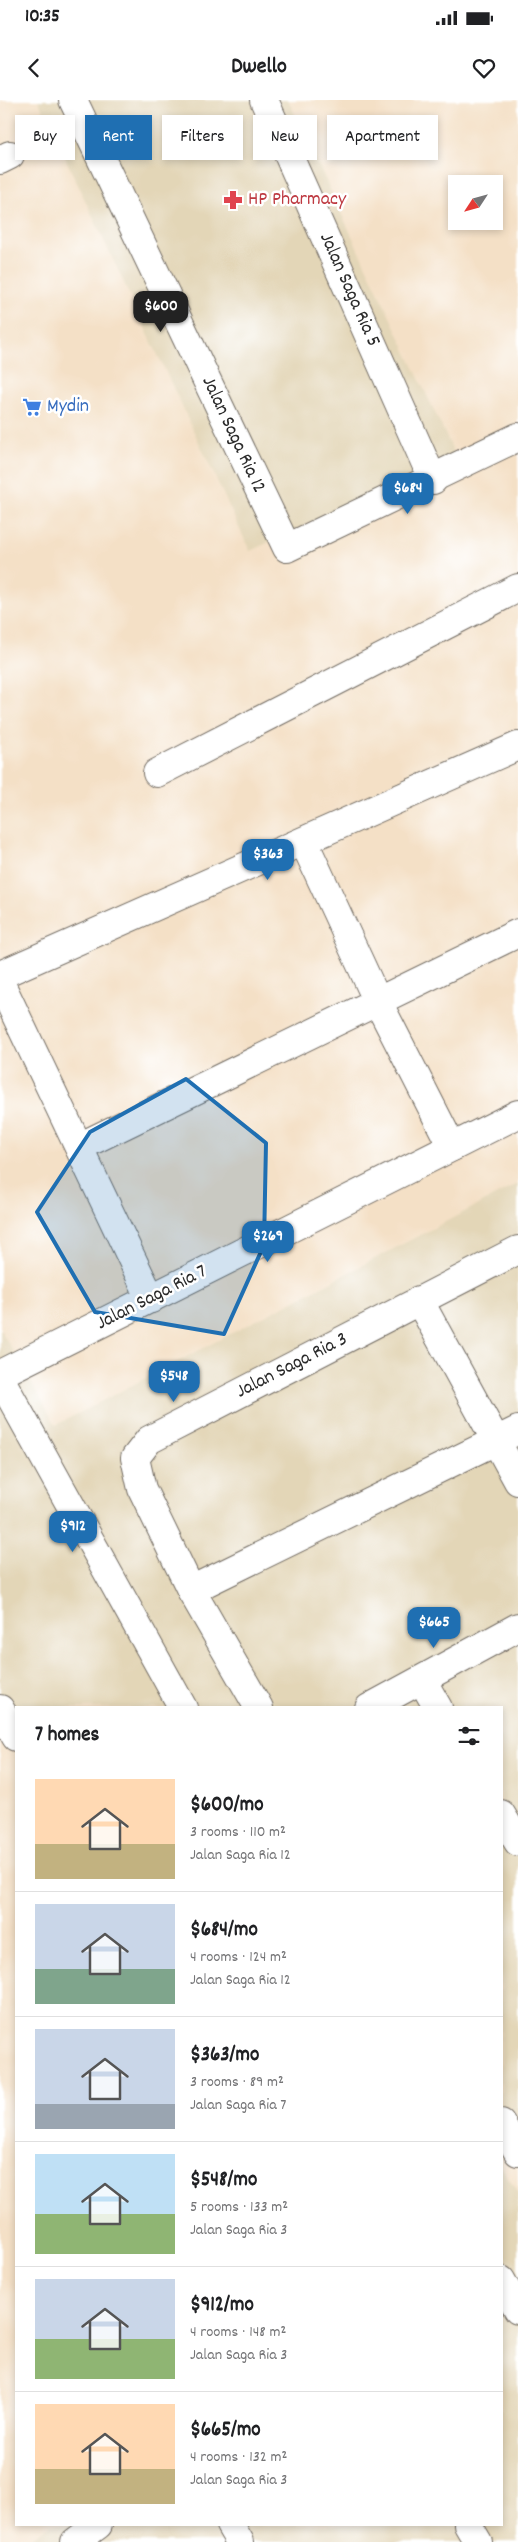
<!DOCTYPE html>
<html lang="en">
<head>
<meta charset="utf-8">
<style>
	:root { --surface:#fff; --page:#f6f6f6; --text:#202124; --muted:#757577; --line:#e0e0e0; --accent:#1f6fb2 }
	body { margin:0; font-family:Dekko,sans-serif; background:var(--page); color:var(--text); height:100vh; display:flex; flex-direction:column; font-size:19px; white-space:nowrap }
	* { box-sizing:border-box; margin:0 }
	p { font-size:16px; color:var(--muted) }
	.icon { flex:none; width:28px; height:28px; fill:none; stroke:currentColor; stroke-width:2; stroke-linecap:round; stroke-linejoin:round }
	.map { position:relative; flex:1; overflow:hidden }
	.details { position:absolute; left:15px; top:1606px; width:488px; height:820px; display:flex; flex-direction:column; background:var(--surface); border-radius:0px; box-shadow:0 2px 8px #0003 }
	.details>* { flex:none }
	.guide { position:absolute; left:15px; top:15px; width:489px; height:45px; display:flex; gap:10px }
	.needle { width:32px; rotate:234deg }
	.buttons { position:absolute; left:448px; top:75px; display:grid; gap:10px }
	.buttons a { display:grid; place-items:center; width:55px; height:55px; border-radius:0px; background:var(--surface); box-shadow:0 2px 8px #0003; font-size:25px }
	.price { position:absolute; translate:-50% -42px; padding:0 11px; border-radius:10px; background:var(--accent); color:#fff; font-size:16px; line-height:32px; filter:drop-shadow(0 1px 2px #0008) }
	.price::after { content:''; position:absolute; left:50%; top:30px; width:15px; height:11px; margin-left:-8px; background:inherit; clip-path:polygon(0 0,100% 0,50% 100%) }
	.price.current { background:#222; color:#fff }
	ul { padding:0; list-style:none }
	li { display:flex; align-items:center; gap:15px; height:125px; padding:0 20px }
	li+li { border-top:1px solid var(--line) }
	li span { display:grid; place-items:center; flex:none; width:140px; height:100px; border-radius:0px; color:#555 }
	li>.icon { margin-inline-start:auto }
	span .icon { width:60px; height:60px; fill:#fffc; stroke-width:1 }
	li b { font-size:21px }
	h2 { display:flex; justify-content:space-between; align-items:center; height:60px; padding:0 20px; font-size:21px }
	.chip { padding:0 18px; border-radius:0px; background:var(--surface); box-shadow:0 2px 8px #0003; font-size:18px; line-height:45px }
	.chip.current { background:var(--accent); color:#fff }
	.status { display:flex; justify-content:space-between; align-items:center; height:35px; padding:0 25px; background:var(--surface); direction:ltr }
	.status svg { height:14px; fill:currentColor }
	header { display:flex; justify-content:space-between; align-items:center; height:65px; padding:0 20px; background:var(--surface); font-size:22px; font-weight:700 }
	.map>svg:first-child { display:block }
</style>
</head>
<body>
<div class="status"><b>10:35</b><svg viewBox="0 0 49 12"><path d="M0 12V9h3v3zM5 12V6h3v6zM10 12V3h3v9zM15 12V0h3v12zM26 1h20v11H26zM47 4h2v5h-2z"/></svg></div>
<header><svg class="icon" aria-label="back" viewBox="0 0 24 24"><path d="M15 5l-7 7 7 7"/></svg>Dwello<svg class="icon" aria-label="heart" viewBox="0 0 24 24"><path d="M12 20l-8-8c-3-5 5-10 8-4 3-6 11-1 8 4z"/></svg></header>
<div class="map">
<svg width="518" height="2442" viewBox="0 0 518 2442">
	<rect width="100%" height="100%" fill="#fff"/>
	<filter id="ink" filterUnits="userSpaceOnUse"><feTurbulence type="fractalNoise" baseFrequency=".02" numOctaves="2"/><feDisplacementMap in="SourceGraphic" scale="10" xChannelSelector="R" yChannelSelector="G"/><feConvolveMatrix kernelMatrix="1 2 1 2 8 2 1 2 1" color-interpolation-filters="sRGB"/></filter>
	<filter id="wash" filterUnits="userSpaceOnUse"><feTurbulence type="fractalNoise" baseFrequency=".0096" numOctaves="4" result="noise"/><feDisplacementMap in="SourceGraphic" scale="20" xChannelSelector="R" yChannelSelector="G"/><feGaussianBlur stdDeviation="1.12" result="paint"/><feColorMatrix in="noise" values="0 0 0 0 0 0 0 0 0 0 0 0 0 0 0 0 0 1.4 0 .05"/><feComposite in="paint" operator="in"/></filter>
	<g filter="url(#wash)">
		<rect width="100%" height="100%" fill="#f4e0c6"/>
		<g fill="#e3d6b7">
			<path d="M38 0H288L455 355 250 451Z"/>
			<path d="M518 1084V2036L501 2045V1608H16V1647L0 1619V1229L56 1325Z"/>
			<path d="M501 2066 518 2094V2442H26L51 2425H501Z"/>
		</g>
	</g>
	<g filter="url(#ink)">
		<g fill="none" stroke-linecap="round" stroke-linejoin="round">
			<g stroke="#716a61" stroke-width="30">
				<g id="minor">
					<path d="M73 0 287 448 518 337"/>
					<path d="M264 0 433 380"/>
					<path d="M0 60 10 55"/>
					<path d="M157 673 518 488"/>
					<path d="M304 742 378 902 452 1047"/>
					<path d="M0 875 518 646"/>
					<path d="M0 882 151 1199"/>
					<path d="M79 1047 518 833"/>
					<path d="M419 1200 518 1381"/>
					<path d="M0 1274 518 1014"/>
					<path d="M0 1278 183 1608"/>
					<path d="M191 1490 518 1330"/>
					<path d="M422 1580 438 1608"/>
					<path d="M259 1608 191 1490 142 1389 135 1358 149 1340 518 1150"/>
					<path d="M369 1608 518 1527"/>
					<path d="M0 1609 16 1637"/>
					<path d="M501 1714 518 1742"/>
					<path d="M501 2023 518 2052"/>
					<path d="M501 2180 518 2210"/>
					<path d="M230 2425 240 2442"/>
					<path d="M468 2425 478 2442"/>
					<path d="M75 2442 98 2425"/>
				</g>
			</g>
			<use href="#minor" stroke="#fff" stroke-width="28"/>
		</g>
	</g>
	<path fill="#1f6fb2" fill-opacity="0.2" stroke="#1f6fb2" stroke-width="4" stroke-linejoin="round" d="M186 979 266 1043 264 1145 224 1234 95 1212 37 1112 90 1032Z"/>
	<defs>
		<g id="pharmacy-bare" transform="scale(1.5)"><path d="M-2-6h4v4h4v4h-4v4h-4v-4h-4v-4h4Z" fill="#e0444e" stroke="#fff" stroke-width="2.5" paint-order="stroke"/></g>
		<g id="supermarket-bare" transform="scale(1.5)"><path d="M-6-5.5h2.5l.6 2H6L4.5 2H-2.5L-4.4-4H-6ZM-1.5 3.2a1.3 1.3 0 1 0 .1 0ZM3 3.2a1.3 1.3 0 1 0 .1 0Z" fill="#3f7fe0" stroke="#fff" stroke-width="2.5" paint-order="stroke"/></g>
	</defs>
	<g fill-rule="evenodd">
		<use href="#pharmacy-bare" x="233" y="100"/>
		<use href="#supermarket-bare" x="32" y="307"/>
	</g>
	<g text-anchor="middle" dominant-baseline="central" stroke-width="5" stroke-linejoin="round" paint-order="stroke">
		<g font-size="20" fill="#be3a42" stroke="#fff" text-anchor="start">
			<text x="248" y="100">HP Pharmacy</text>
		</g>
		<g font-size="20" fill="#2b2b2b" stroke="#fff">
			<text transform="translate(349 190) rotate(66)">Jalan Saga Ria 5</text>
			<text transform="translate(233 335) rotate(65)">Jalan Saga Ria 12</text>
			<text transform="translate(152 1198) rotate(-27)">Jalan Saga Ria 7</text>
			<text transform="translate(292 1266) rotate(-27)">Jalan Saga Ria 3</text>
		</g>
		<g font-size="20" fill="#366cbe" stroke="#fff" text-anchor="start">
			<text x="47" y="307">Mydin</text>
		</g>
	</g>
</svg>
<div class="buttons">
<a><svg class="needle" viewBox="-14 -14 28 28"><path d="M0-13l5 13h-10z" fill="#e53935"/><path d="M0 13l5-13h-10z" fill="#757577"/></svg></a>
</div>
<b class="price current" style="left:161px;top:233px">$600</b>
<b class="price" style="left:408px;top:415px">$684</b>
<b class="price" style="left:268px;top:781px">$363</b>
<b class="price" style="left:268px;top:1163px">$269</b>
<b class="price" style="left:174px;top:1303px">$548</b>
<b class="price" style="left:73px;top:1453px">$912</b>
<b class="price" style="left:434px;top:1549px">$665</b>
<div class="guide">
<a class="chip">Buy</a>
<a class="chip current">Rent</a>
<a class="chip">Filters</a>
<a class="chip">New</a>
<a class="chip">Apartment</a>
</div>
<section class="details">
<h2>7 homes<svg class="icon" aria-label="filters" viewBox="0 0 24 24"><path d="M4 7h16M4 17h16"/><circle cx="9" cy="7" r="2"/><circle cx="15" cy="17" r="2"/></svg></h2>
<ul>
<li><span style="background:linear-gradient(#ffd9b3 65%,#c2b280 0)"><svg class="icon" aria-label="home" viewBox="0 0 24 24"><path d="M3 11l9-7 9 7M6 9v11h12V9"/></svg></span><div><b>$600/mo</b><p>3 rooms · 110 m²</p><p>Jalan Saga Ria 12</p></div></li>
<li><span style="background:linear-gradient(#c9d6e8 65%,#7fa58c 0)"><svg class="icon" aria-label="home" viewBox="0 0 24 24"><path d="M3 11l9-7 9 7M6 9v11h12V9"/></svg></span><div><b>$684/mo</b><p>4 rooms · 124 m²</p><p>Jalan Saga Ria 12</p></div></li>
<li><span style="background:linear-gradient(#c9d6e8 75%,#9aa5b1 0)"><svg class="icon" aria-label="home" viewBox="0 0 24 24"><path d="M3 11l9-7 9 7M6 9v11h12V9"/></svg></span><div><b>$363/mo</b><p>3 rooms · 89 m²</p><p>Jalan Saga Ria 7</p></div></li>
<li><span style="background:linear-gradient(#bfe0f5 60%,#8fb573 0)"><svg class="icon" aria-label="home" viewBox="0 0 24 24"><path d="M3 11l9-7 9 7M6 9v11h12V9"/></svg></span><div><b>$548/mo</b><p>5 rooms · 133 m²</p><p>Jalan Saga Ria 3</p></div></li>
<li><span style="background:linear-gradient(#c9d6e8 60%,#8fb573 0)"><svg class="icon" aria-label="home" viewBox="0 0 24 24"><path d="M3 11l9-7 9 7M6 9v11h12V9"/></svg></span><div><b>$912/mo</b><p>4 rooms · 148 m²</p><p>Jalan Saga Ria 3</p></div></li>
<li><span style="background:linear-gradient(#ffd9b3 65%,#c2b280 0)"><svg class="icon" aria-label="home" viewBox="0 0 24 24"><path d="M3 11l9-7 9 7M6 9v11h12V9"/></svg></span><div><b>$665/mo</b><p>4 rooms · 132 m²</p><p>Jalan Saga Ria 3</p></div></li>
</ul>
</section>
</div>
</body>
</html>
